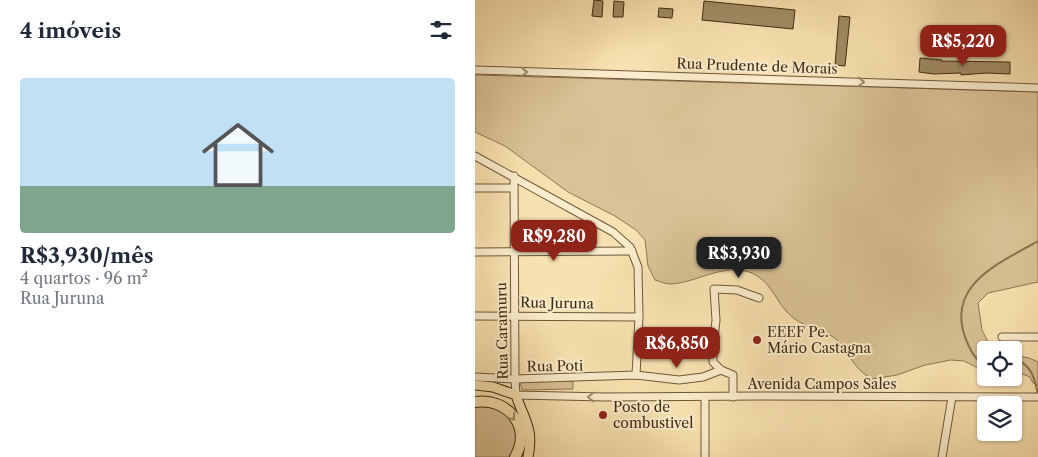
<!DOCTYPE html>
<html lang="pt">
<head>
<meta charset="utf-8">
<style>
	:root { --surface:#fff; --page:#f2f2f3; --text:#1f2937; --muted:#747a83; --line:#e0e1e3; --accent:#8f2418 }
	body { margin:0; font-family:"Libre Caslon Text",serif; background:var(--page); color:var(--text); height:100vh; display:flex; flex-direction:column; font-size:19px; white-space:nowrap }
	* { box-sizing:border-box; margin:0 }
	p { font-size:16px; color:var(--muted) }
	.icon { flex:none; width:28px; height:28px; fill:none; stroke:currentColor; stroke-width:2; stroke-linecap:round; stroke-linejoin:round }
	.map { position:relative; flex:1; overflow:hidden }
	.side { display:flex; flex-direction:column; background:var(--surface); width:475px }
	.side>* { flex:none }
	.tools { position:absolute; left:502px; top:341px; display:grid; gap:10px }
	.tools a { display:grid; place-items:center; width:45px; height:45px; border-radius:5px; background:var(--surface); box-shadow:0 1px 4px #0004; font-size:25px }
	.price { position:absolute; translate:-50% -42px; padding:0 11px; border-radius:10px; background:var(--accent); color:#fff; font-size:16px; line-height:32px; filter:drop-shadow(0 1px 2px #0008) }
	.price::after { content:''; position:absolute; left:50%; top:30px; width:15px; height:11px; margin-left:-8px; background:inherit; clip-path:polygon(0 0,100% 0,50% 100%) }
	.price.active { background:#222; color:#fff }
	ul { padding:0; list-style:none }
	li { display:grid; align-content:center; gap:10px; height:265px; padding:0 20px }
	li+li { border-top:1px solid var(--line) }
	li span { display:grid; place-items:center; height:155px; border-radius:5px; color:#555 }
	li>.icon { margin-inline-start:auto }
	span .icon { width:90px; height:90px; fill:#fffc; stroke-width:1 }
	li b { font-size:21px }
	h2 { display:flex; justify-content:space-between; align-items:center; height:60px; padding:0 20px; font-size:21px }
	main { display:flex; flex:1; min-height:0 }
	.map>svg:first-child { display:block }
</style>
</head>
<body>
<main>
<section class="side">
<h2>4 imóveis<svg class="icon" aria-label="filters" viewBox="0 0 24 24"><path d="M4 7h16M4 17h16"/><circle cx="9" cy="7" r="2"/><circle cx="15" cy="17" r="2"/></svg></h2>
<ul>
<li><span style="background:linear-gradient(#bfe0f5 70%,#7fa58c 0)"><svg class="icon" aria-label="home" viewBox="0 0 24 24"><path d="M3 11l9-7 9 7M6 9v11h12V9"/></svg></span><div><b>R$3,930/mês</b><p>4 quartos · 96 m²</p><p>Rua Juruna</p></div></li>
</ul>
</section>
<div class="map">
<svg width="563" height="457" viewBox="0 0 563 457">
	<rect width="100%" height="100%" fill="#f8e1b0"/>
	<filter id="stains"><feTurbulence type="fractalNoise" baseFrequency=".004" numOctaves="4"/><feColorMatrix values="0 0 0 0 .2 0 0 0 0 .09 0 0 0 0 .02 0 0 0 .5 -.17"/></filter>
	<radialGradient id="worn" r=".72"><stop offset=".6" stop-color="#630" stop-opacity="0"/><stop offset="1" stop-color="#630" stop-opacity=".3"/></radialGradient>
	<g fill="#d9c295" stroke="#8d7652">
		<path d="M0 75 563 92V282L513 293 503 303 507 330 517 350H511V372L489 361 476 360 450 365 422 375 397 379C376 367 377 355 362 340 349 328 327 329 312 312 300 299 295 281 277 273 249 262 222 283 195 284 190 284 184 281 180 280L173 266 170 240 161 230 140 216 93 192 30 146 0 132Z"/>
		<path d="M539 355 554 358 563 362V386L558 383 555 377 545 373H539Z"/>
		<path d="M98 381V389L47 390 45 382Z"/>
		<path d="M0 406C5 406 12 404 16 406 38 412 49 439 34 457H0Z"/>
	</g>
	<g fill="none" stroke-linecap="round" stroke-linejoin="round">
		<g stroke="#8a7350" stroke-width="2">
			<path d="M539 359C556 364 560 378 563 395"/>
			<path d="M511 364C501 362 496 351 492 342 468 286 523 264 563 241"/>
		</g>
	</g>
	<g fill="#a08a63" stroke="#412b10">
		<path d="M119 0 128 1 127 17 117 16Z"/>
		<path d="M139 1 149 2 148 17H138Z"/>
		<path d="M229 1 320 10 318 29 227 20Z"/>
		<path d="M184 8 198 9 197 18 183 17Z"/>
		<path d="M364 16 375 17 370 66 360 65Z"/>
		<path d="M445 58 467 60V61L535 62V74L511 73 486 75V73L458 74 444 72Z"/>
	</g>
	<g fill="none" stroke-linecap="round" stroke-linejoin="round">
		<g stroke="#6f5838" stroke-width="9">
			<g id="minor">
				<path d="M0 70 563 88"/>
				<path d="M0 156 138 232 155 247 163 267 164 317 161 375"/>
				<path d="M39 176 40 379 41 395 130 397 287 396 563 397"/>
				<path d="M0 188H38"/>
				<path d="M0 252 157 251"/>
				<path d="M0 316 164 317"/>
				<path d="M527 337H563"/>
				<path d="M0 377 40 379 161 375 204 380 228 377 246 370"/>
				<path d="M258 397V375L246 370 238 362V348L241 320 239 289 262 290 284 298"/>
				<path d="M230 457V397"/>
				<path d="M467 457 477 397"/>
			</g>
		</g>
		<g stroke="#412b10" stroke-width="11">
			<path id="major" d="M0 385 18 387 41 395C49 420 59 428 53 457"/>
		</g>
		<g stroke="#412b10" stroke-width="12">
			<path id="highway" d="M0 402C32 397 58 427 40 457"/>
		</g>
		<use href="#minor" stroke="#faeccc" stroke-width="7"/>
		<use href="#major" stroke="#f8e1b0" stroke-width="9"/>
		<use href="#highway" stroke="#f8e1b0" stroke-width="10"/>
	</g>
	<defs><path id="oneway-chevron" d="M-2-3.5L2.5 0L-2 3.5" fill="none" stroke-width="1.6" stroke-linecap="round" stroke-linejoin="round" transform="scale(1.25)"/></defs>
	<g stroke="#9e8c6e">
		<use href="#oneway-chevron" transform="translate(49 72) rotate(2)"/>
		<use href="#oneway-chevron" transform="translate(386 82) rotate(2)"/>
		<use href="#oneway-chevron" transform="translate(116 397) rotate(-179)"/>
	</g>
	<use stroke="#9c8660" href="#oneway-chevron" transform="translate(37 417) rotate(56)"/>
	<g fill="#8f2418" stroke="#faeccc" stroke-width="2">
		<circle cx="282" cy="340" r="5"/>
		<circle cx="128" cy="415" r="5"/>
	</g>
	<g text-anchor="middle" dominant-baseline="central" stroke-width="4" stroke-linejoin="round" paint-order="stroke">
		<g font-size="14" fill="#412b10" stroke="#faeccc">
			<text transform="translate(282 66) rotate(2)">Rua Prudente de Morais</text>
			<text transform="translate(82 303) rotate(1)">Rua Juruna</text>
			<text transform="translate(27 331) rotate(-91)">Rua Caramuru</text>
			<text transform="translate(80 366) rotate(-1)">Rua Poti</text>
			<text x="347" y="384">Avenida Campos Sales</text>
		</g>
		<g font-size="14" fill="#412b10" stroke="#faeccc" text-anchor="start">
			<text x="292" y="332">EEEF Pe.<tspan x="292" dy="16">Mário Castagna</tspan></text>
			<text x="138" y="407">Posto de<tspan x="138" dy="16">combustivel</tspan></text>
		</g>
	</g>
	<rect width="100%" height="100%" filter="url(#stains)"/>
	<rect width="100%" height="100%" fill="url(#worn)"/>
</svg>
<div class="tools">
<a><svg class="icon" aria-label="locate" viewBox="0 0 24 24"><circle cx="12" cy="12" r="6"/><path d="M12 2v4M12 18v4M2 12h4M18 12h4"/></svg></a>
<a><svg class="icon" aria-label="layers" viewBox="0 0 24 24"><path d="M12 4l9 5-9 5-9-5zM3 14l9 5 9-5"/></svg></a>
</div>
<b class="price" style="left:488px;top:67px">R$5,220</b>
<b class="price" style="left:79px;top:262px">R$9,280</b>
<b class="price active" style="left:264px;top:279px">R$3,930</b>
<b class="price" style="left:202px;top:369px">R$6,850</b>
</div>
</main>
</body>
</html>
